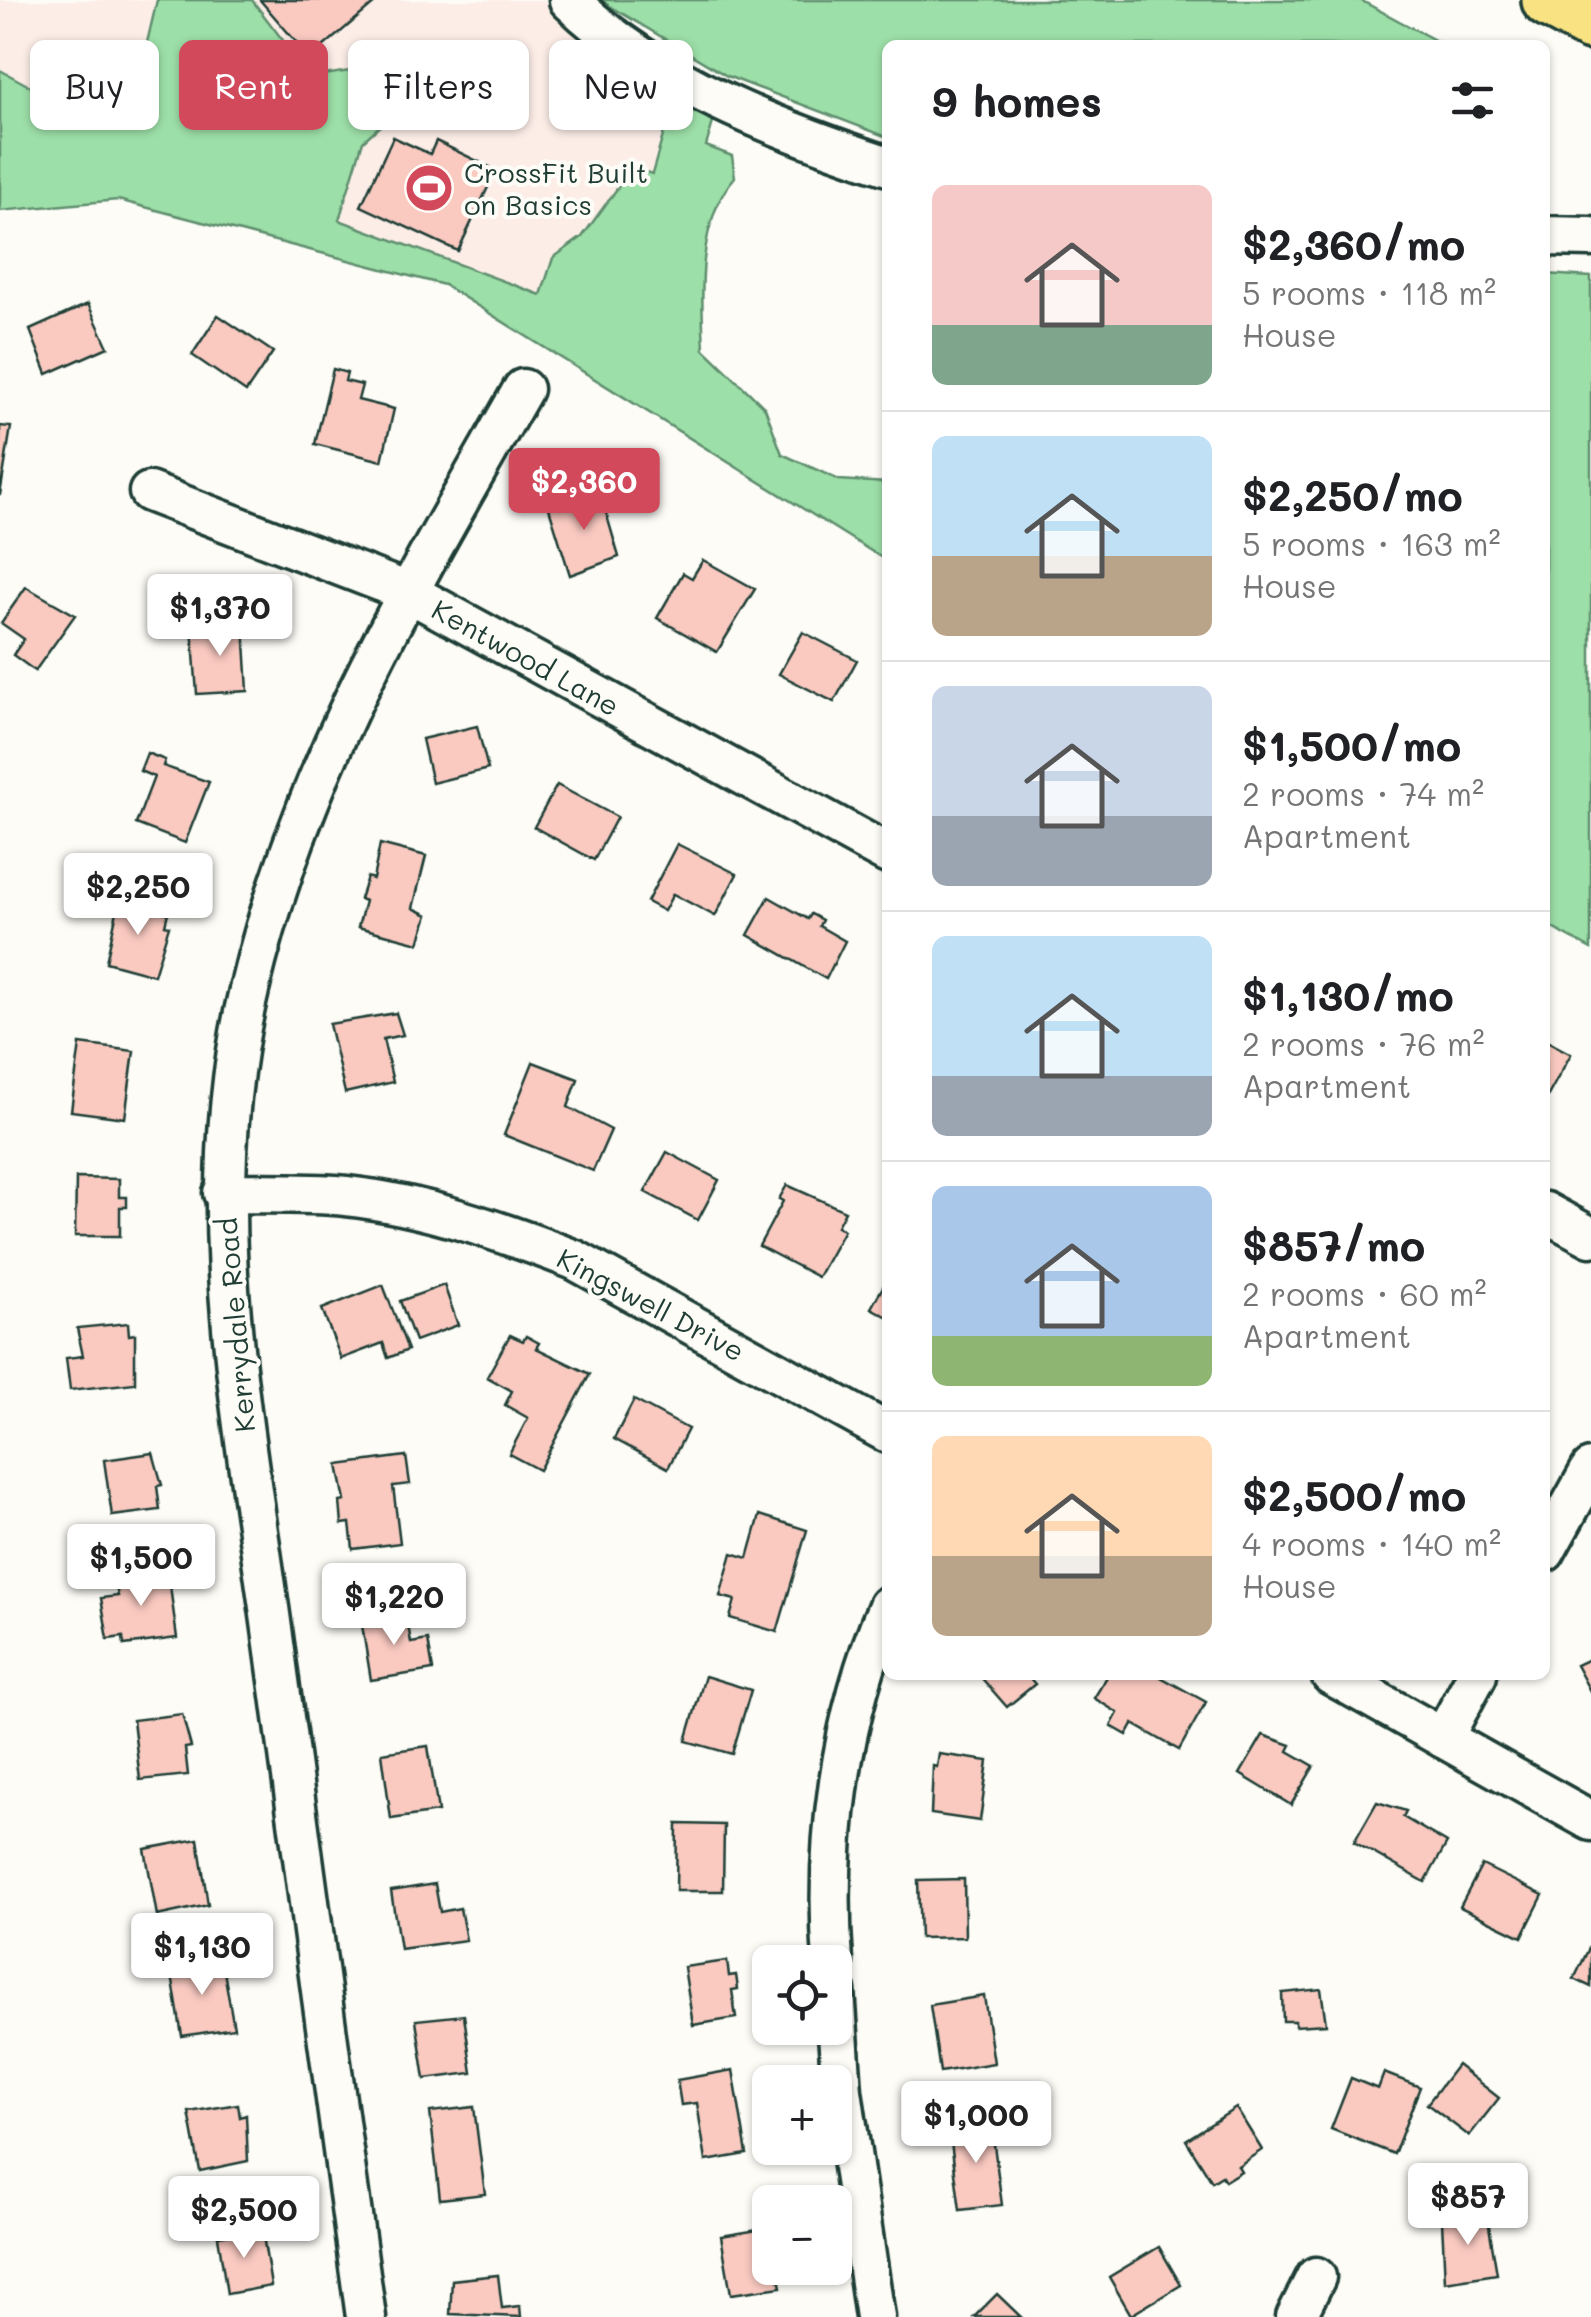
<!DOCTYPE html>
<html lang="en">
<head>
<meta charset="utf-8">
<style>
	:root { --surface:#fff; --page:#f2f2f2; --text:#202124; --muted:#757577; --line:#e0e0e0; --accent:#d1495b }
	body { margin:0; font-family:Mali,sans-serif; background:var(--page); color:var(--text); height:100vh; display:flex; flex-direction:column; font-size:38px; white-space:nowrap }
	* { box-sizing:border-box; margin:0 }
	p { font-size:32px; color:var(--muted) }
	.icon { flex:none; width:55px; height:55px; fill:none; stroke:currentColor; stroke-width:2; stroke-linecap:round; stroke-linejoin:round }
	.map { position:relative; flex:1; overflow:hidden }
	.drawer { position:absolute; left:882px; top:40px; width:668px; height:1640px; display:flex; flex-direction:column; background:var(--surface); border-radius:15px; box-shadow:0 2px 8px #0004 }
	.drawer>* { flex:none }
	.hud { position:absolute; left:30px; top:40px; width:702px; height:90px; display:flex; gap:20px }
	.tools { position:absolute; left:752px; top:1945px; display:grid; gap:20px }
	.tools a { display:grid; place-items:center; width:100px; height:100px; border-radius:15px; background:var(--surface); box-shadow:0 2px 8px #0004; font-size:50px }
	.price { position:absolute; translate:-50% -85px; padding:0 22px; border-radius:10px; background:#fff; color:#222; font-size:32px; line-height:65px; filter:drop-shadow(0 2px 5px #0008) }
	.price::after { content:''; position:absolute; left:50%; top:60px; width:30px; height:22px; margin-left:-15px; background:inherit; clip-path:polygon(0 0,100% 0,50% 100%) }
	.price.on { background:var(--accent); color:#fff }
	ul { padding:0; list-style:none }
	li { display:flex; align-items:center; gap:30px; height:250px; padding:0 50px }
	li+li { border-top:2px solid var(--line) }
	li span { display:grid; place-items:center; flex:none; width:280px; height:200px; border-radius:15px; color:#555 }
	li>.icon { margin-inline-start:auto }
	span .icon { width:120px; height:120px; fill:#fffc; stroke-width:1 }
	li b { font-size:42px }
	h2 { display:flex; justify-content:space-between; align-items:center; height:120px; padding:0 50px; font-size:42px }
	.chip { padding:0 35px; border-radius:15px; background:var(--surface); box-shadow:0 2px 8px #0004; font-size:35px; line-height:90px }
	.chip.on { background:var(--accent); color:#fff }
	.map>svg:first-child { display:block }
</style>
</head>
<body>
<div class="map">
<svg width="1591" height="2317" viewBox="0 0 1591 2317">
	<rect width="100%" height="100%" fill="#fdfcf7"/>
	<filter id="ink" filterUnits="userSpaceOnUse"><feTurbulence type="fractalNoise" baseFrequency=".01" numOctaves="2"/><feDisplacementMap in="SourceGraphic" scale="20" xChannelSelector="R" yChannelSelector="G"/><feConvolveMatrix kernelMatrix="1 2 1 2 8 2 1 2 1" color-interpolation-filters="sRGB"/></filter>
	<g filter="url(#ink)">
		<path fill="#fcede7" d="M0 0H543L620 74 673 101 652 175 579 370 444 285 118 200 0 211Z"/>
		<g fill="#9ddfa8" stroke="#5e8e6e" stroke-width="2.5">
			<path d="M157 0H252L311 77 350 71 442 43 430 81 363 141 339 220 541 295 553 258 582 237 632 168 652 174 673 101 714 119 706 146 732 156 735 177C697 220 701 295 704 349L765 408 782 454 839 480 887 483V561L444 285 118 200 0 211V70L75 111 142 64Z"/>
			<path d="M600 0H1360L1444 45H888L887 137 727 76Z"/>
			<path d="M1545 274 1591 277V949L1545 924Z"/>
		</g>
		<g fill="#facac1" stroke="#1f3d34" stroke-width="2.5">
			<path d="M260 0H374L376 2 310 58Z"/>
			<path d="M393 137 430 154 436 141 496 170 458 251 361 206Z"/>
			<path d="M88 304 108 347 47 374 30 330Z"/>
			<path d="M218 315 273 352 246 392 192 355Z"/>
			<path d="M333 369 347 373 345 381 362 385 358 400 394 409 382 461 315 444Z"/>
			<path d="M0 426 11 427 0 495Z"/>
			<path d="M600 492 619 557 570 575 549 508Z"/>
			<path d="M703 560 755 589 717 652 657 618 683 573 692 578Z"/>
			<path d="M26 587 75 615 35 671 13 655 24 639 1 623Z"/>
			<path d="M244 625 248 691 197 694 192 627Z"/>
			<path d="M803 632 857 660 834 702 779 674Z"/>
			<path d="M477 726 488 769 432 783 422 739Z"/>
			<path d="M147 753 165 760 163 766 209 782 185 843 136 824 154 777 140 771Z"/>
			<path d="M557 785 617 817 594 860 534 827Z"/>
			<path d="M380 844 426 856 413 908 428 915 419 943 358 927 365 901 360 899 367 877 373 879Z"/>
			<path d="M677 844 737 874 715 916 673 894 664 911 647 902Z"/>
			<path d="M769 897 808 919 811 914 822 920 819 926 845 941 826 979 748 935Z"/>
			<path d="M119 902 168 913 165 925 169 926 154 975 106 962Z"/>
			<path d="M396 1013 403 1035 383 1039 393 1082 345 1093 329 1024Z"/>
			<path d="M1545 1040 1571 1054 1545 1101Z"/>
			<path d="M80 1044 134 1051 125 1118 71 1111Z"/>
			<path d="M533 1062 578 1079 568 1107 611 1130 593 1171 504 1135Z"/>
			<path d="M667 1152 719 1180 698 1220 645 1192Z"/>
			<path d="M76 1178 119 1179V1197H127V1207H120V1236H75Z"/>
			<path d="M787 1185 845 1211 837 1226 844 1230 818 1277 759 1246 783 1201 779 1199Z"/>
			<path d="M888 1278V1317L871 1308Z"/>
			<path d="M383 1285 408 1350 388 1358 383 1343 341 1359 322 1309Z"/>
			<path d="M444 1285 458 1325 415 1341 400 1301Z"/>
			<path d="M128 1323 129 1335 135 1334V1383L70 1390 66 1358 83 1356 77 1328Z"/>
			<path d="M510 1335 523 1341 526 1336 539 1343 536 1348 590 1374 539 1470 509 1454 528 1418 505 1405 512 1391 487 1377Z"/>
			<path d="M634 1400 688 1429 668 1468 614 1439Z"/>
			<path d="M153 1453 162 1485 157 1486 160 1510 112 1516 104 1460Z"/>
			<path d="M406 1456 410 1484 393 1486 400 1543 353 1549 350 1523 342 1524 340 1502 345 1501 338 1465Z"/>
			<path d="M760 1515 807 1530 777 1632 730 1618 735 1600 720 1596 732 1553 748 1558Z"/>
			<path d="M168 1571 177 1638 124 1645 123 1637 108 1639 101 1598 118 1596 114 1578Z"/>
			<path d="M406 1612 411 1643 428 1640 433 1670 371 1680 361 1619Z"/>
			<path d="M1591 1658V1693L1576 1665Z"/>
			<path d="M979 1675H1027L1035 1684 1007 1707Z"/>
			<path d="M1108 1675H1157L1206 1702 1179 1750 1133 1724 1127 1735 1111 1726 1118 1713 1094 1698Z"/>
			<path d="M705 1676 751 1690 732 1754 686 1741Z"/>
			<path d="M182 1714 191 1747 185 1748 188 1775 140 1780 133 1720Z"/>
			<path d="M1263 1735 1291 1745 1288 1751 1314 1766 1291 1805 1240 1774Z"/>
			<path d="M428 1746 438 1812 391 1819 382 1753Z"/>
			<path d="M939 1754 988 1761 980 1821 931 1814 933 1766 937 1767Z"/>
			<path d="M1377 1802 1406 1811 1403 1817 1447 1843 1425 1882 1354 1842Z"/>
			<path d="M677 1824 724 1825 723 1891H676Z"/>
			<path d="M198 1839 208 1905 157 1916 145 1849Z"/>
			<path d="M1482 1865 1543 1895 1522 1937 1460 1907Z"/>
			<path d="M964 1879 965 1937 920 1938 918 1880Z"/>
			<path d="M435 1884 440 1912 460 1908 466 1940 400 1949 391 1891Z"/>
			<path d="M1591 1944V1987L1574 1979Z"/>
			<path d="M222 1960 234 2028 182 2036 171 1969Z"/>
			<path d="M727 1961 729 1976 736 1975 738 1989 732 1990 736 2018 693 2025 684 1967Z"/>
			<path d="M1321 1989 1326 2024 1295 2026V2021H1283L1282 1993Z"/>
			<path d="M984 1996 994 2063 940 2072 930 2005Z"/>
			<path d="M464 2015 472 2073 425 2079 416 2020Z"/>
			<path d="M1457 2065 1499 2098 1469 2136 1427 2104Z"/>
			<path d="M733 2070 747 2154 706 2161 697 2103 681 2105 677 2080Z"/>
			<path d="M1384 2073 1420 2087 1394 2154 1331 2129 1351 2078 1378 2089Z"/>
			<path d="M238 2104 240 2117 246 2115 248 2161 200 2171 189 2112Z"/>
			<path d="M474 2107 485 2194 440 2199 430 2112Z"/>
			<path d="M1236 2108 1262 2150 1238 2166 1241 2171 1225 2181 1222 2176 1212 2182 1186 2140Z"/>
			<path d="M991 2122 1002 2205 960 2210 949 2127Z"/>
			<path d="M1487 2214 1497 2274 1445 2282 1442 2221Z"/>
			<path d="M770 2228V2268H777L781 2287 731 2294 721 2236Z"/>
			<path d="M262 2229 271 2286 227 2294 218 2236Z"/>
			<path d="M1159 2247 1181 2285 1131 2315 1109 2277Z"/>
			<path d="M498 2275 502 2308 520 2306 521 2317 450 2314 452 2280Z"/>
			<path d="M997 2294 1021 2317H974Z"/>
		</g>
		<g fill="none" stroke-linecap="round" stroke-linejoin="round">
			<g stroke="#1f3d34" stroke-width="45">
				<g id="street">
					<path d="M569 0C655 83 776 129 888 166"/>
					<path d="M1545 236 1591 237"/>
					<path d="M149 492 408 592 888 854"/>
					<path d="M223 1193C263 1194 305 1192 346 1196 423 1204 503 1232 575 1260L888 1433"/>
					<path d="M1545 1212 1591 1237"/>
					<path d="M1545 1552 1591 1469"/>
					<path d="M1331 1675 1591 1821"/>
					<path d="M1443 1738 1477 1675"/>
					<path d="M833 1962C824 1843 840 1717 888 1606"/>
					<path d="M835 1990 842 2091 875 2317"/>
					<path d="M366 2317C334 2088 303 1858 272 1629 243 1417 198 1203 249 990 303 763 409 589 523 389"/>
					<path d="M1296 2317 1316 2277"/>
				</g>
			</g>
			<g stroke="#1f3d34" stroke-width="62">
				<path id="highway" d="M1550 0 1591 22"/>
			</g>
			<use href="#street" stroke="#fdfcf7" stroke-width="38"/>
			<use href="#highway" stroke="#f8e281" stroke-width="55"/>
		</g>
	</g>
	<defs>
		<g id="stadium-disc" transform="scale(2.5)"><circle r="9.5" fill="#d1495b" stroke="#fdfcf7"/><path d="M0-5a6.5 5 0 1 0 0 10a6.5 5 0 1 0 0-10ZM-3.5-1.8h7v3.6h-7Z" fill="#fff"/></g>
	</defs>
	<g fill-rule="evenodd">
		<use href="#stadium-disc" x="429" y="188"/>
	</g>
	<g text-anchor="middle" dominant-baseline="central" stroke-width="8" stroke-linejoin="round" paint-order="stroke">
		<g font-size="28" fill="#1f3d34" stroke="#fdfcf7" text-anchor="start">
			<text x="464" y="172">CrossFit Built<tspan x="464" dy="32">on Basics</tspan></text>
		</g>
		<g font-size="28" fill="#1f3d34" stroke="#fdfcf7">
			<text transform="translate(526 657) rotate(29)">Kentwood Lane</text>
			<text transform="translate(651 1304) rotate(28)">Kingswell Drive</text>
			<text transform="translate(235 1325) rotate(-95)">Kerrydale Road</text>
		</g>
	</g>
</svg>
<div class="tools">
<a><svg class="icon" aria-label="locate" viewBox="0 0 24 24"><circle cx="12" cy="12" r="6"/><path d="M12 2v4M12 18v4M2 12h4M18 12h4"/></svg></a>
<a>+</a>
<a>−</a>
</div>
<b class="price on" style="left:584px;top:533px">$2,360</b>
<b class="price" style="left:220px;top:659px">$1,370</b>
<b class="price" style="left:138px;top:938px">$2,250</b>
<b class="price" style="left:141px;top:1609px">$1,500</b>
<b class="price" style="left:394px;top:1648px">$1,220</b>
<b class="price" style="left:202px;top:1998px">$1,130</b>
<b class="price" style="left:976px;top:2166px">$1,000</b>
<b class="price" style="left:1468px;top:2248px">$857</b>
<b class="price" style="left:244px;top:2261px">$2,500</b>
<div class="hud">
<a class="chip">Buy</a>
<a class="chip on">Rent</a>
<a class="chip">Filters</a>
<a class="chip">New</a>
</div>
<section class="drawer">
<h2>9 homes<svg class="icon" aria-label="filters" viewBox="0 0 24 24"><path d="M4 7h16M4 17h16"/><circle cx="9" cy="7" r="2"/><circle cx="15" cy="17" r="2"/></svg></h2>
<ul>
<li><span style="background:linear-gradient(#f6c9c9 70%,#7fa58c 0)"><svg class="icon" aria-label="home" viewBox="0 0 24 24"><path d="M3 11l9-7 9 7M6 9v11h12V9"/></svg></span><div><b>$2,360/mo</b><p>5 rooms · 118 m²</p><p>House</p></div></li>
<li><span style="background:linear-gradient(#bfe0f5 60%,#b9a48a 0)"><svg class="icon" aria-label="home" viewBox="0 0 24 24"><path d="M3 11l9-7 9 7M6 9v11h12V9"/></svg></span><div><b>$2,250/mo</b><p>5 rooms · 163 m²</p><p>House</p></div></li>
<li><span style="background:linear-gradient(#c9d6e8 65%,#9aa5b1 0)"><svg class="icon" aria-label="home" viewBox="0 0 24 24"><path d="M3 11l9-7 9 7M6 9v11h12V9"/></svg></span><div><b>$1,500/mo</b><p>2 rooms · 74 m²</p><p>Apartment</p></div></li>
<li><span style="background:linear-gradient(#bfe0f5 70%,#9aa5b1 0)"><svg class="icon" aria-label="home" viewBox="0 0 24 24"><path d="M3 11l9-7 9 7M6 9v11h12V9"/></svg></span><div><b>$1,130/mo</b><p>2 rooms · 76 m²</p><p>Apartment</p></div></li>
<li><span style="background:linear-gradient(#a9c7e8 75%,#8fb573 0)"><svg class="icon" aria-label="home" viewBox="0 0 24 24"><path d="M3 11l9-7 9 7M6 9v11h12V9"/></svg></span><div><b>$857/mo</b><p>2 rooms · 60 m²</p><p>Apartment</p></div></li>
<li><span style="background:linear-gradient(#ffd9b3 60%,#b9a48a 0)"><svg class="icon" aria-label="home" viewBox="0 0 24 24"><path d="M3 11l9-7 9 7M6 9v11h12V9"/></svg></span><div><b>$2,500/mo</b><p>4 rooms · 140 m²</p><p>House</p></div></li>
</ul>
</section>
</div>
</body>
</html>
